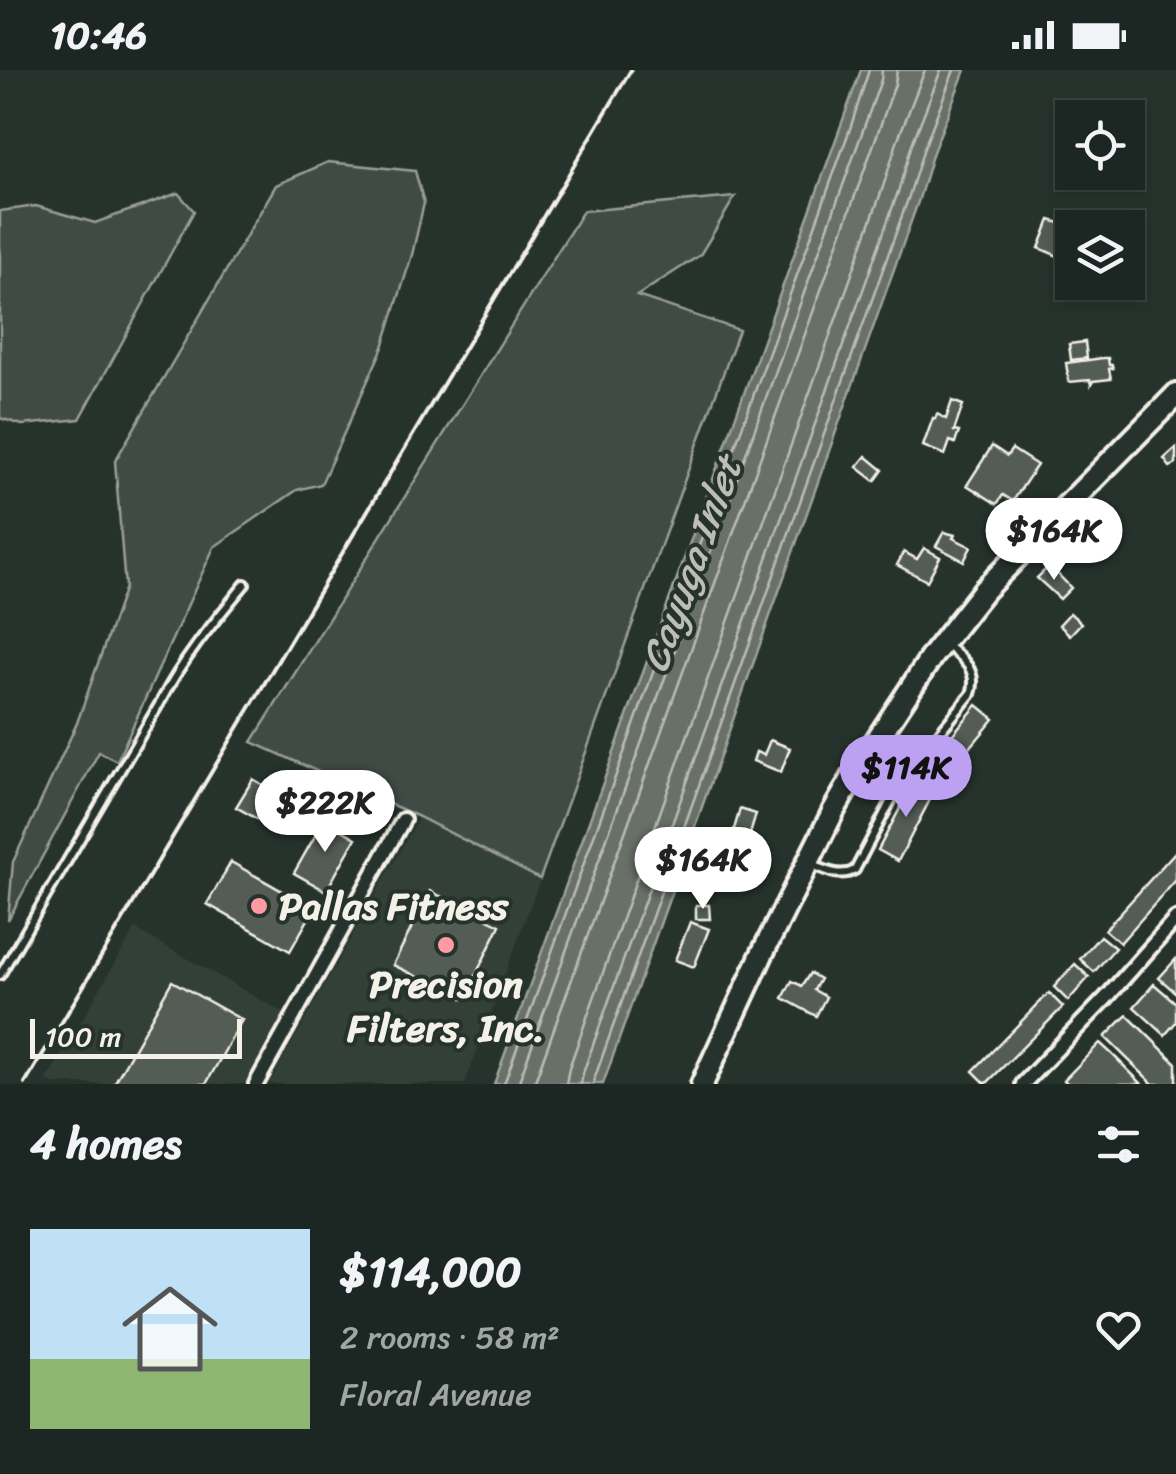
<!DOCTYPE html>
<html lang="en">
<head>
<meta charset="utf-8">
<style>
	:root { --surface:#1c2622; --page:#29322f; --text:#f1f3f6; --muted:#a0a5a5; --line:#3a4340; --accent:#bca0f2 }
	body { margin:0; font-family:Sriracha,sans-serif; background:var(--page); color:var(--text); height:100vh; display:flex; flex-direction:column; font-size:38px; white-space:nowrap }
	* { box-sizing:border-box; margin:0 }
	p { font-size:32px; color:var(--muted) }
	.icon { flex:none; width:55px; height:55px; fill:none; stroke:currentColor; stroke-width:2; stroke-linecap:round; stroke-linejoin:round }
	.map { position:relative; height:1014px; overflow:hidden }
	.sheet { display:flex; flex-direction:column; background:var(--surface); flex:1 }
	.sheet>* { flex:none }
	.fabs { position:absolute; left:1055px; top:30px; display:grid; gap:20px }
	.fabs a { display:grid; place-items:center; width:90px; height:90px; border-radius:0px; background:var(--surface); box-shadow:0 5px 15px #0003,0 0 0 2px var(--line); font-size:50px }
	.scale { position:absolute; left:30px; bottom:25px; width:212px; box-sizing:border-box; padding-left:10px; border:5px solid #f4f1e8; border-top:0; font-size:28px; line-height:35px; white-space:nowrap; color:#f4f1e8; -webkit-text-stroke:8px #26332d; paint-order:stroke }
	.price { position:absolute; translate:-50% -85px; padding:0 22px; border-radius:35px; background:#fff; color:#222; font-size:32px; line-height:65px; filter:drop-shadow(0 2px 5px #0008) }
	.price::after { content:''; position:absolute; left:50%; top:60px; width:30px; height:22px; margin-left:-15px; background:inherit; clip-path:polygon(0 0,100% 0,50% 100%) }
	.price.on { background:var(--accent); color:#111 }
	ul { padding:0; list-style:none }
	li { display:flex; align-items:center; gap:30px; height:250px; padding:0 30px }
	li span { display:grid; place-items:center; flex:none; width:280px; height:200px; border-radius:0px; color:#555 }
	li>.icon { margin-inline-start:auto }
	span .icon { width:120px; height:120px; fill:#fffc; stroke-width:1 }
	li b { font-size:42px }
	h2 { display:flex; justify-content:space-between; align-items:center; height:120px; padding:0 30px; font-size:42px }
	.status { display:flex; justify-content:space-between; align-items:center; height:70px; padding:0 50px; background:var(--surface); direction:ltr }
	.status svg { height:28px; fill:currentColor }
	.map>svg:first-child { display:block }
</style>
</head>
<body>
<div class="status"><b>10:46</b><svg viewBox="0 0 49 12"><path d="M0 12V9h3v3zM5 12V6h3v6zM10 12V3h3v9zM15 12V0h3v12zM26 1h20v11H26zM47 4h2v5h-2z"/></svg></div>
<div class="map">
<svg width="1176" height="1014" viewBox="0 0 1176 1014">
	<rect width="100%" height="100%" fill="#26332d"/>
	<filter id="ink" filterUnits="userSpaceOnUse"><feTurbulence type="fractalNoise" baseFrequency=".01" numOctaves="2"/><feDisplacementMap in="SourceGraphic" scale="20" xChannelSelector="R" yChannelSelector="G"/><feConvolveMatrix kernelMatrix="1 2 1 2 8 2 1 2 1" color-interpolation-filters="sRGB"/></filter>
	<g filter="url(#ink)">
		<g fill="#333f39">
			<path d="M419 747 540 809 465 1014H269Z"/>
			<path d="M135 859 286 944 246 1014H53L46 1011Z"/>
		</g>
		<g fill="#414b45" stroke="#9a9e96" stroke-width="2.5">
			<path d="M328 92 415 101 424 133 412 185 383 277 321 414 297 420 214 477 117 691 99 682 8 850 13 792 77 653 125 517 115 391 276 115Z"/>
			<path d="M178 123 194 141 80 349 22 355 0 348V141L36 136 95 153Z"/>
			<path d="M735 127 700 185 637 226 739 260 540 809 419 747 252 672 583 141Z"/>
		</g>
		<path fill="#676f68" stroke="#9fa39b" stroke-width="2.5" d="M861 0H965L933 82 919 129 603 1014H494Z"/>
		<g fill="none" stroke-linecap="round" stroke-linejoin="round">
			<g stroke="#bcbdb5" stroke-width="2.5">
				<path d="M504 1014 851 56 869 0"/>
				<path d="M518 1014 863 60 881 10 882 0"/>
				<path d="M534 1014 877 65 895 14 897 0"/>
				<path d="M566 1014 569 998 883 117 898 69 925 0"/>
				<path d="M581 1014 583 1003 898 122 912 74 941 0"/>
				<path d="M594 1014 595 1007 909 126 924 78 954 0"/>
			</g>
		</g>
		<g fill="#525c55" stroke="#f4f1e8" stroke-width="2.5">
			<path d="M1050 150 1076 158H1072V192L1039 178Z"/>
			<path d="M1085 272 1087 288 1071 290 1069 274Z"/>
			<path d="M1103 288H1108L1109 295H1112L1113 298 1109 299 1111 309 1093 311 1091 315 1090 310 1069 312 1066 293Z"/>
			<path d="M952 331 963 335 954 361 959 362 955 373 950 371 945 385 923 376 933 348 935 349 937 344 946 349Z"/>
			<path d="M992 376 1007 386 1012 379 1037 395 1013 431 1003 425 997 434 967 415Z"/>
			<path d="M1176 378V394L1170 397 1164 389Z"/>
			<path d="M866 386 883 400 875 411 857 397Z"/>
			<path d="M944 462 955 465 953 468 971 477 964 491 936 476Z"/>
			<path d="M924 478 940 487 927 511 897 495 904 482 917 489Z"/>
			<path d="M1048 497 1051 500 1052 498 1071 518 1060 529 1037 508Z"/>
			<path d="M1070 543 1081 553 1070 565 1059 555Z"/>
			<path d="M977 635 994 649 945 708 928 694Z"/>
			<path d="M770 670 790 678 781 702 753 691 756 682 764 685Z"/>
			<path d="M253 709 275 722 259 750 236 737Z"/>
			<path d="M915 710 935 720 898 791 878 780Z"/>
			<path d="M740 739 756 744 748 771 732 766Z"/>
			<path d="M324 750 356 768 326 821 294 803Z"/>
			<path d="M1176 781V810L1120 873 1105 860Z"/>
			<path d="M231 792 314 839 290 881 207 834Z"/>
			<path d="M430 821 500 855 464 929 393 895Z"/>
			<path d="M696 835H709L710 849H696Z"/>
			<path d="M690 852 709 859 694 897 675 890Z"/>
			<path d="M1100 866 1115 878 1094 902 1080 889Z"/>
			<path d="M1176 889V923L1159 908Z"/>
			<path d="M1075 894 1089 907 1068 931 1054 917Z"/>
			<path d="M810 903 820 909 814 920 826 927 816 946 783 928 792 911 802 916Z"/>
			<path d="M172 911 242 950 206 1014H114Z"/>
			<path d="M1154 914 1176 933V952L1165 965 1134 937Z"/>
			<path d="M1049 923 1063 937 986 1014 973 1001Z"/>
			<path d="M1127 945 1176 993V1014H1153L1105 967Z"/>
			<path d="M1100 973 1112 984 1142 1014H1068L1064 1010Z"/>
		</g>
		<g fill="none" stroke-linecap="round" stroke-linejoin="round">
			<g stroke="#f4f1e8" stroke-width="14">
				<g id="service">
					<path d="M813 795C827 801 841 808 855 800L904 706 971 624C979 601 963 588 946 575"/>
					<path d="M0 905 161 631C184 587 214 552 245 514"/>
				</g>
			</g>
			<g stroke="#f4f1e8" stroke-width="20">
				<g id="minor">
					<path d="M256 1014 403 750"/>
					<path d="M1023 1014 1106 928 1176 849"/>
				</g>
			</g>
			<g stroke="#f4f1e8" stroke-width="28">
				<path id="primary" d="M702 1014 763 882 834 740 859 697 932 586 984 520 1176 325"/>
			</g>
			<use href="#service" stroke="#26332d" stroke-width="6"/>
			<use href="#minor" stroke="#26332d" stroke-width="12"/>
			<use href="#primary" stroke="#26332d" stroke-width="20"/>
			<path stroke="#f4f1e8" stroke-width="4" d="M25 1014 631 0"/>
		</g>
	</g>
	<g fill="#ff9aa2" stroke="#26332d" stroke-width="4">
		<circle cx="259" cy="836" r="10"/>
		<circle cx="446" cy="875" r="10"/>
	</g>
	<g text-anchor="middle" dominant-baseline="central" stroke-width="8" stroke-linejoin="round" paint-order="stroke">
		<g font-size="38" font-weight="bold" fill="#f4f1e8" stroke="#26332d" text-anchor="start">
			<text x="279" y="836">Pallas Fitness</text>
			<text x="446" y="914" text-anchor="middle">Precision<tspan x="446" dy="44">Filters, Inc.</tspan></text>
		</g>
		<g font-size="40" font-style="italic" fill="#bcbdb5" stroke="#26332d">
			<text transform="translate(691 494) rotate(-70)">Cayuga Inlet</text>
		</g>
	</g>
</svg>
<div class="fabs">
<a><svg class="icon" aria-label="locate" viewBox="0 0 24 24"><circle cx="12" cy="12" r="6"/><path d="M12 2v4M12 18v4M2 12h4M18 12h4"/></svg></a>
<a><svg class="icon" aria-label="layers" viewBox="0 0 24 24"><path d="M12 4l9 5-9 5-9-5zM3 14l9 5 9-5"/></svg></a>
</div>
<div class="scale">100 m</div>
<b class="price" style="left:1054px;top:513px">$164K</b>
<b class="price on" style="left:906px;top:750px">$114K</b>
<b class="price" style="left:325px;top:785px">$222K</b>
<b class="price" style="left:703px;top:842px">$164K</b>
</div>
<section class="sheet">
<h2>4 homes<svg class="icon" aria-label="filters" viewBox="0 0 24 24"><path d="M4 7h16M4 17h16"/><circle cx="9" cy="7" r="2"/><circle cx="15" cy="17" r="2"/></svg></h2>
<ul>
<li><span style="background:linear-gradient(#bfe0f5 65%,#8fb573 0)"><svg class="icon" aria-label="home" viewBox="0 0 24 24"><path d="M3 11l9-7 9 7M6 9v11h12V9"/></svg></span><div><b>$114,000</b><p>2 rooms · 58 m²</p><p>Floral Avenue</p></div><svg class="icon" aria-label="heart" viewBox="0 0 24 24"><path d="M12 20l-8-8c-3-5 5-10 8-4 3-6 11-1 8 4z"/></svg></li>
</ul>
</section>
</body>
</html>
